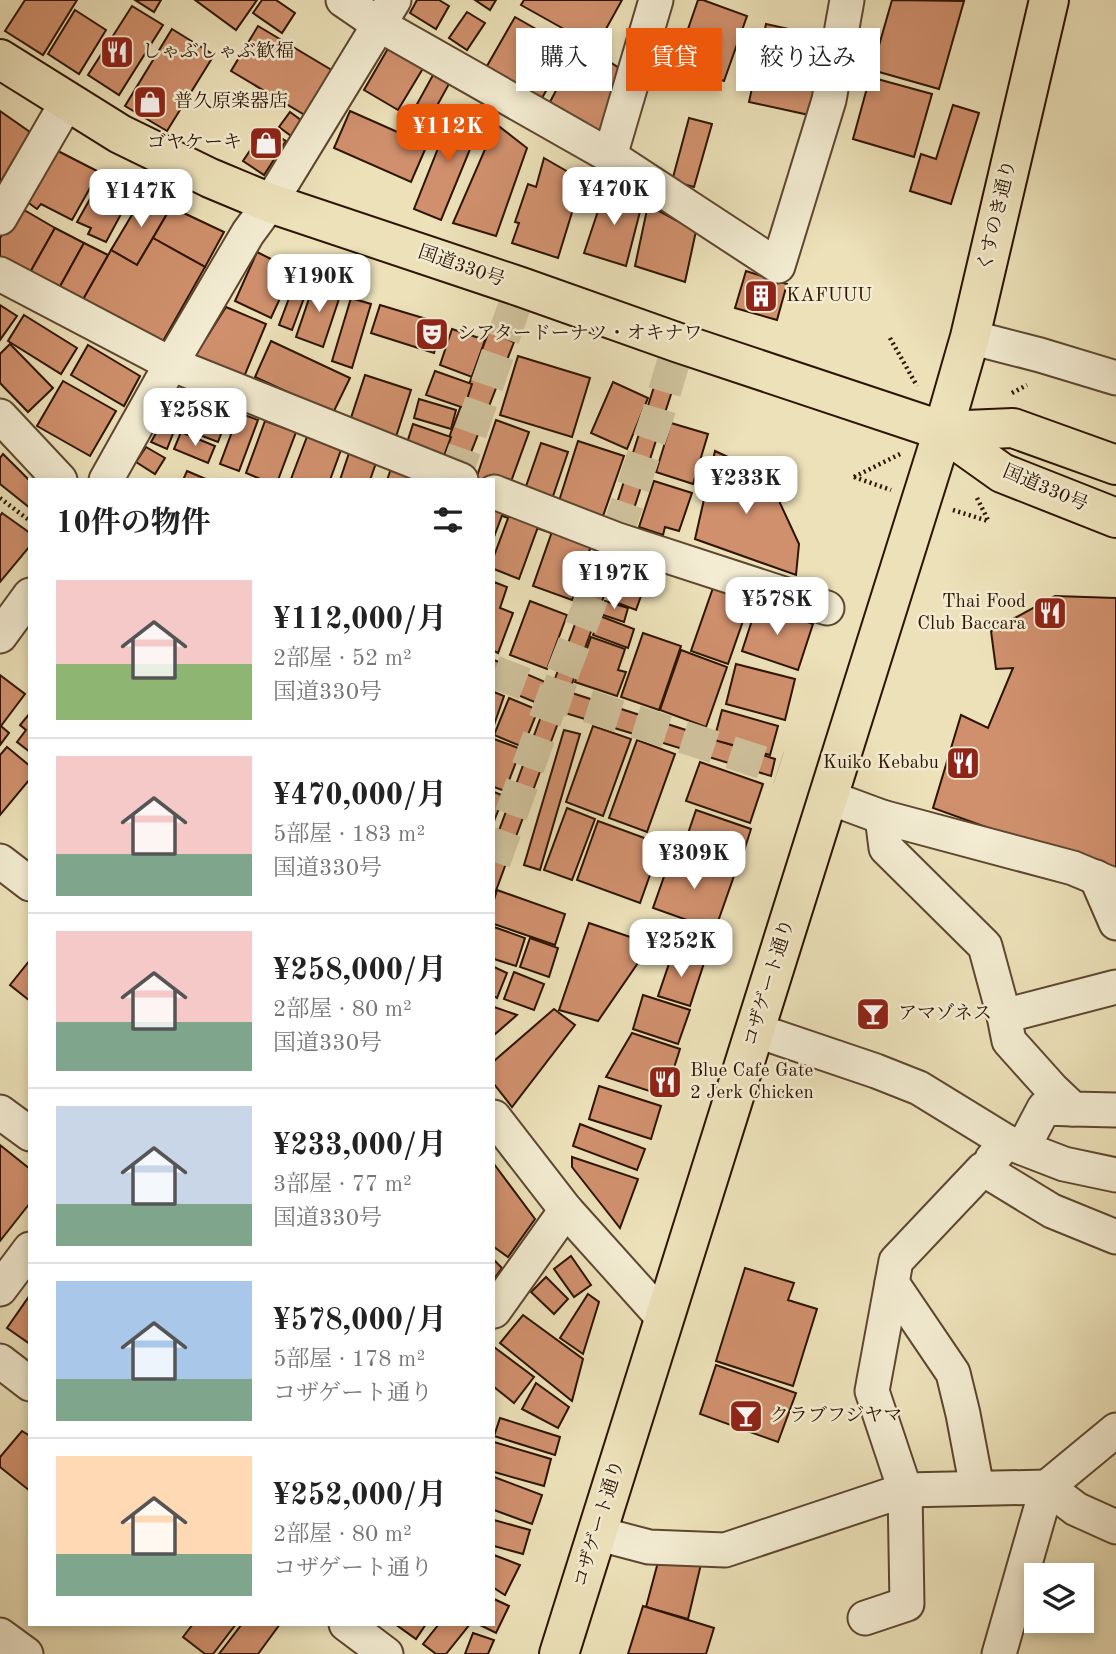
<!DOCTYPE html>
<html lang="ja">
<head>
<meta charset="utf-8">
<style>
	:root { --surface:#fff; --page:#f6f6f6; --text:#222; --muted:#767676; --line:#e0e0e0; --accent:#ea580c }
	body { margin:0; font-family:"Old Standard TT","Noto Serif JP",serif; background:var(--page); color:var(--text); height:100vh; display:flex; flex-direction:column; font-size:26px; white-space:nowrap }
	* { box-sizing:border-box; margin:0 }
	p { font-size:23px; color:var(--muted) }
	.icon { flex:none; width:38px; height:38px; fill:none; stroke:currentColor; stroke-width:2; stroke-linecap:round; stroke-linejoin:round }
	.map { position:relative; flex:1; overflow:hidden }
	.side { position:absolute; left:28px; top:478px; width:467px; height:1148px; display:flex; flex-direction:column; background:var(--surface); border-radius:0px; box-shadow:0 4px 10px #0003 }
	.side>* { flex:none }
	.hud { position:absolute; left:516px; top:28px; width:494px; height:63px; display:flex; gap:14px }
	.controls { position:absolute; left:1024px; top:1563px; display:grid; gap:14px }
	.controls a { display:grid; place-items:center; width:70px; height:70px; border-radius:0px; background:var(--surface); box-shadow:0 4px 10px #0003; font-size:35px }
	.price { position:absolute; translate:-50% -60px; padding:0 16px; border-radius:14px; background:#fff; color:#222; font-size:23px; line-height:46px; filter:drop-shadow(0 2px 4px #0008) }
	.price::after { content:''; position:absolute; left:50%; top:42px; width:21px; height:16px; margin-left:-10px; background:inherit; clip-path:polygon(0 0,100% 0,50% 100%) }
	.price.active { background:var(--accent); color:#fff }
	ul { padding:0; list-style:none }
	li { display:flex; align-items:center; gap:21px; height:175px; padding:0 28px }
	li+li { border-top:2px solid var(--line) }
	li span { display:grid; place-items:center; flex:none; width:196px; height:140px; border-radius:0px; color:#555 }
	li>.icon { margin-inline-start:auto }
	span .icon { width:84px; height:84px; fill:#fffc; stroke-width:1 }
	li b { font-size:30px }
	h2 { display:flex; justify-content:space-between; align-items:center; height:84px; padding:0 28px; font-size:30px }
	.tag { padding:0 24px; border-radius:0px; background:var(--surface); box-shadow:0 4px 10px #0003; font-size:24px; line-height:63px }
	.tag.active { background:var(--accent); color:#fff }
	.map>svg:first-child { display:block }
</style>
</head>
<body>
<div class="map">
<svg width="1116" height="1654" viewBox="0 0 1116 1654">
	<rect width="100%" height="100%" fill="#ece1b9"/>
	<filter id="stains"><feTurbulence type="fractalNoise" baseFrequency=".00286" numOctaves="4"/><feColorMatrix values="0 0 0 0 .2 0 0 0 0 .09 0 0 0 0 .02 0 0 0 .5 -.17"/></filter>
	<radialGradient id="worn" r=".72"><stop offset=".6" stop-color="#630" stop-opacity="0"/><stop offset="1" stop-color="#630" stop-opacity=".3"/></radialGradient>
	<g fill="#d0906d" stroke="#2d1401" stroke-width="2">
		<path d="M25 0H77L43 55 5 31Z"/>
		<path d="M135 0H161L154 12Z"/>
		<path d="M195 0H257L236 30Z"/>
		<path d="M262 0H276L295 13 282 33 253 13Z"/>
		<path d="M417 0H439L449 6 436 29 410 13Z"/>
		<path d="M475 0H496L490 10Z"/>
		<path d="M524 0H622L596 47 521 5Z"/>
		<path d="M698 0H703L747 16 724 81 676 64Z"/>
		<path d="M892 0 964 1 939 89 872 70Z"/>
		<path d="M132 6 163 25 119 95 88 75Z"/>
		<path d="M75 10 106 30 79 74 48 54Z"/>
		<path d="M467 12 485 23 467 50 449 38Z"/>
		<path d="M515 17 550 37 537 58 558 70 538 105 483 73Z"/>
		<path d="M766 24 825 37 809 115 749 102Z"/>
		<path d="M258 26 340 75 313 120 231 71Z"/>
		<path d="M172 29 214 55 167 131 125 106Z"/>
		<path d="M581 43 619 68 603 135 550 102Z"/>
		<path d="M390 45 425 65 398 110 364 90Z"/>
		<path d="M433 75 449 84 427 124 411 115Z"/>
		<path d="M870 77 932 94 914 157 853 139Z"/>
		<path d="M953 105 979 113 951 204 910 191 921 154 936 159Z"/>
		<path d="M454 108 482 120 441 220 414 209Z"/>
		<path d="M0 111 30 132 0 183Z"/>
		<path d="M350 111 427 145 411 182 334 148Z"/>
		<path d="M290 112 313 129 302 144 279 127Z"/>
		<path d="M689 118 712 124 694 187 672 181Z"/>
		<path d="M496 124 527 148 496 236 453 223Z"/>
		<path d="M265 128 286 141 264 175 243 161Z"/>
		<path d="M56 150 99 172 72 220 41 204 37 209 26 201Z"/>
		<path d="M544 158 582 180 558 258 512 243 519 223 515 222 528 184 536 187Z"/>
		<path d="M104 174 134 190 106 242 88 234 91 228 77 222Z"/>
		<path d="M606 187 643 200 626 266 584 253Z"/>
		<path d="M145 193 171 207 137 265 111 250Z"/>
		<path d="M648 205 696 231 685 282 635 266Z"/>
		<path d="M19 207 55 228 28 276 0 261V238Z"/>
		<path d="M171 207 224 232 205 267 153 238Z"/>
		<path d="M55 228 84 243 58 290 28 276Z"/>
		<path d="M153 238 205 267 162 343 82 301 111 250 137 265Z"/>
		<path d="M84 243 108 255 82 301 58 290Z"/>
		<path d="M257 252 293 270 271 318 235 301Z"/>
		<path d="M300 269 313 274 292 330 279 325Z"/>
		<path d="M746 271 787 284 777 320 735 308Z"/>
		<path d="M315 281 342 290 323 347 296 337Z"/>
		<path d="M351 298 371 304 352 368 332 361Z"/>
		<path d="M0 305 17 316 0 340Z"/>
		<path d="M380 305 443 324 434 353 371 333Z"/>
		<path d="M226 307 266 324 241 384 193 359Z"/>
		<path d="M24 315 77 348 61 374 8 341Z"/>
		<path d="M452 329 485 340 472 377 440 365Z"/>
		<path d="M489 331 514 342 463 473 482 480H431L439 464Z"/>
		<path d="M271 341 350 378 333 413 255 377Z"/>
		<path d="M10 344 53 388 28 412 0 383V354Z"/>
		<path d="M88 345 140 376 124 406 71 375Z"/>
		<path d="M667 346 684 354 620 552 569 692 775 759 771 776 562 712 494 896V844L602 551 494 513V483L611 522Z"/>
		<path d="M518 356 590 378 572 437 500 415Z"/>
		<path d="M435 371 472 384 464 408 426 395Z"/>
		<path d="M365 375 411 390 394 443 348 427Z"/>
		<path d="M63 381 116 411 90 456 37 426Z"/>
		<path d="M613 382 648 398 627 449 591 433Z"/>
		<path d="M180 390 230 410 218 442 176 426 167 449 151 442Z"/>
		<path d="M419 399 456 410 451 429 414 418Z"/>
		<path d="M239 413 258 420 239 471 220 464Z"/>
		<path d="M496 420 529 432 508 490 494 480 476 479Z"/>
		<path d="M265 421 296 432 278 480H263L246 473Z"/>
		<path d="M671 423 708 434 693 484 656 472Z"/>
		<path d="M413 424 451 437 442 461 405 449Z"/>
		<path d="M181 432 215 446 208 463 174 449Z"/>
		<path d="M308 434 342 447 330 480 291 479Z"/>
		<path d="M578 441 624 456 603 516 559 501Z"/>
		<path d="M541 443 568 452 550 505 523 495Z"/>
		<path d="M146 447 165 458 155 474 136 462Z"/>
		<path d="M715 451 767 475 799 544 796 575 695 539Z"/>
		<path d="M349 453 376 463 370 480H340Z"/>
		<path d="M3 454 30 481V508L0 484V458Z"/>
		<path d="M392 466 426 480H387Z"/>
		<path d="M187 471 208 480H183Z"/>
		<path d="M654 481 692 493 679 531 665 527 663 535 639 527Z"/>
		<path d="M494 506 504 510 494 537Z"/>
		<path d="M2 513 30 533V546L0 582V516Z"/>
		<path d="M510 513 539 524 519 579 494 569V556Z"/>
		<path d="M554 526 593 540 572 600 533 586Z"/>
		<path d="M627 555 652 565 636 610 610 600Z"/>
		<path d="M494 582 507 587 500 608 513 613 498 653 494 651Z"/>
		<path d="M714 585 751 598 728 664 691 651Z"/>
		<path d="M1055 596 1116 598V874L933 808 961 715 988 728 1013 668 996 669 991 631Z"/>
		<path d="M530 601 567 615 547 669 510 655Z"/>
		<path d="M605 601 628 608 624 622 600 614Z"/>
		<path d="M757 605 813 624 798 670 742 651Z"/>
		<path d="M600 616 634 629 628 648 593 635Z"/>
		<path d="M643 633 681 646 659 710 621 697Z"/>
		<path d="M591 637 625 649 618 670 626 672 617 696 575 682Z"/>
		<path d="M681 650 727 667 706 727 660 710Z"/>
		<path d="M494 660 552 685 544 706 494 685Z"/>
		<path d="M736 664 795 679 785 720 726 704Z"/>
		<path d="M0 675 25 694 1 726 9 733 0 745Z"/>
		<path d="M494 692 504 696 494 725Z"/>
		<path d="M509 698 538 710 523 747 494 735Z"/>
		<path d="M722 710 778 726 770 755 714 740Z"/>
		<path d="M30 713V752L17 742 26 730 20 725Z"/>
		<path d="M593 726 631 739 603 816 566 802Z"/>
		<path d="M564 730 580 734 540 870 524 865Z"/>
		<path d="M494 739 521 749 505 791 494 787Z"/>
		<path d="M637 740 675 754 647 832 609 818Z"/>
		<path d="M7 747 30 766V779L0 815V755Z"/>
		<path d="M700 762 763 784 750 823 686 801Z"/>
		<path d="M494 792 504 796 494 821Z"/>
		<path d="M567 808 595 819 572 880 544 870Z"/>
		<path d="M696 810 751 829 738 870 682 851Z"/>
		<path d="M598 821 661 844 640 903 577 880Z"/>
		<path d="M673 851 735 873 715 930 653 908Z"/>
		<path d="M497 890 565 914 555 945 494 924V900Z"/>
		<path d="M589 923 651 944 598 1021 559 1010Z"/>
		<path d="M494 927 525 938 516 966 494 959Z"/>
		<path d="M530 938 558 948 549 977 520 967Z"/>
		<path d="M673 952 704 963 690 1006 658 996Z"/>
		<path d="M30 960V1001L10 985Z"/>
		<path d="M494 967 507 973 497 998 494 996Z"/>
		<path d="M514 972 544 984 534 1010 504 999Z"/>
		<path d="M643 995 690 1010 678 1044 633 1029Z"/>
		<path d="M494 1007 517 1015 494 1035Z"/>
		<path d="M554 1009 575 1025 512 1107 494 1084V1061Z"/>
		<path d="M632 1033 680 1049 665 1096 606 1077Z"/>
		<path d="M599 1086 661 1106 651 1139 589 1119Z"/>
		<path d="M580 1124 645 1149 637 1170 573 1146Z"/>
		<path d="M0 1145 30 1169V1203L0 1241Z"/>
		<path d="M572 1157 638 1179 620 1228 572 1167Z"/>
		<path d="M494 1164 535 1219 508 1257 494 1247Z"/>
		<path d="M571 1256 591 1285 574 1297 554 1269Z"/>
		<path d="M494 1260 502 1268 494 1279Z"/>
		<path d="M745 1268 794 1283 788 1300 817 1309 793 1386 716 1361Z"/>
		<path d="M546 1277 568 1299 554 1314 531 1292Z"/>
		<path d="M588 1294 599 1302 583 1354 560 1338Z"/>
		<path d="M30 1295V1344L7 1328Z"/>
		<path d="M523 1315 583 1359 572 1401 500 1343Z"/>
		<path d="M494 1347 534 1377 514 1403 494 1387Z"/>
		<path d="M716 1365 796 1393 778 1442 700 1414Z"/>
		<path d="M536 1383 569 1407 558 1428 522 1409Z"/>
		<path d="M500 1418 560 1437 555 1455 494 1436Z"/>
		<path d="M22 1431 30 1436V1491L0 1467V1457Z"/>
		<path d="M494 1442 551 1459 544 1486 494 1472Z"/>
		<path d="M494 1477 542 1495 532 1524 494 1510Z"/>
		<path d="M494 1520 530 1530 523 1554 494 1546Z"/>
		<path d="M494 1555 520 1565 505 1595 494 1588Z"/>
		<path d="M658 1562 701 1564 688 1619 646 1607Z"/>
		<path d="M494 1599 509 1606 496 1633 478 1624H494Z"/>
		<path d="M643 1606 714 1628 706 1654H628Z"/>
		<path d="M193 1624H236L213 1654H205L183 1637Z"/>
		<path d="M242 1624H280L258 1654H219Z"/>
		<path d="M395 1624H426L416 1639Z"/>
		<path d="M439 1624H470L446 1654H436L423 1644Z"/>
		<path d="M473 1633 494 1640 488 1654H465Z"/>
	</g>
	<g fill="none" stroke-linecap="round" stroke-linejoin="round">
		<g stroke="#cfc29d" stroke-width="33" stroke-dasharray="33 17" stroke-linecap="butt">
			<path d="M454 480 521 287"/>
			<path d="M494 672 554 695 779 768"/>
			<path d="M494 862 554 695 615 539 658 414 679 343"/>
		</g>
		<g stroke="#5d472f" stroke-width="37">
			<g id="minor">
				<path d="M343 0 378 24 610 156 778 266 829 100 847 0"/>
				<path d="M610 156 656 0"/>
				<path d="M0 218 67 102"/>
				<path d="M0 274 171 364 461 480"/>
				<path d="M970 337 1040 355 1116 378"/>
				<path d="M0 416 60 480"/>
				<path d="M106 480 171 364 248 233 270 203 394 0"/>
				<path d="M494 492 615 539 827 608"/>
				<path d="M0 636 30 595"/>
				<path d="M828 797 882 817 1073 868 1116 886"/>
				<path d="M882 817 886 848 985 946 1004 1016"/>
				<path d="M0 861 30 884"/>
				<path d="M1096 877 1116 923"/>
				<path d="M1116 987 1004 1016 1009 1041 1053 1090 1073 1109 1116 1110"/>
				<path d="M755 1030 876 1071 919 1088 1007 1142"/>
				<path d="M0 1112 30 1134"/>
				<path d="M494 1117 566 1210 665 1320"/>
				<path d="M1023 1148 1044 1108 1073 1109"/>
				<path d="M992 1159 1007 1142 1064 1164 1116 1175"/>
				<path d="M892 1283 953 1373 963 1414 977 1488"/>
				<path d="M0 1289 30 1249"/>
				<path d="M494 1311 566 1210"/>
				<path d="M0 1361 30 1384"/>
				<path d="M596 1533 649 1547 725 1550 905 1490 1047 1487 1076 1509 1116 1527"/>
				<path d="M865 1618 907 1604 905 1490 872 1391 896 1261 983 1169 1052 1211 1116 1237"/>
				<path d="M346 1624 386 1654"/>
				<path d="M0 1635 26 1654"/>
				<path d="M999 1654 1047 1487 1116 1430"/>
			</g>
		</g>
		<g stroke="#2d1401" stroke-width="42">
			<path id="major" d="M559 1654 943 431 970 337 1049 0"/>
		</g>
		<g stroke="#2d1401" stroke-width="42">
			<g id="highway">
				<path d="M0 59 120 134 210 178 270 203 521 287 679 343 943 431 1002 473 1116 518"/>
				<path d="M943 431 1013 428 1116 465"/>
			</g>
		</g>
		<g stroke="#2d1401" stroke-width="4.5" stroke-dasharray="2 3.5" stroke-linecap="butt">
			<path d="M890 338 917 386"/>
			<path d="M1012 393 1027 385"/>
			<path d="M854 477 900 454"/>
			<path d="M854 477 891 490"/>
			<path d="M0 498 30 521"/>
			<path d="M977 498 989 522"/>
			<path d="M953 510 988 521"/>
		</g>
		<use href="#minor" stroke="#f3ecd2" stroke-width="33"/>
		<use href="#major" stroke="#ece1b9" stroke-width="38"/>
		<use href="#highway" stroke="#ece1b9" stroke-width="38"/>
	</g>
	<defs>
		<g id="restaurant-square" transform="scale(1.75)"><rect x="-9" y="-9" width="18" height="18" rx="4" fill="#8f2418" stroke="#f3ecd2"/><path d="M-5-6h1v4h1v-4h1v4h1v-4h1v5L-1.5 .5V6h-2V.5L-5-1ZM5-6V6H3V1.5H1.5Q1.5-4 5-6Z" fill="#fff"/></g>
		<g id="shop-square" transform="scale(1.75)"><rect x="-9" y="-9" width="18" height="18" rx="4" fill="#8f2418" stroke="#f3ecd2"/><path d="M-5-2.5h2.3a2.7 3.5 0 0 1 5.4 0H5L5.5 6h-11ZM-1.5-2.5h3a1.5 2.3 0 0 0-3 0Z" fill="#fff"/></g>
		<g id="building-square" transform="scale(1.75)"><rect x="-9" y="-9" width="18" height="18" rx="4" fill="#8f2418" stroke="#f3ecd2"/><path d="M-4-6H4V6H1V3H-1V6H-4ZM-2.5-4.3h1.7v1.8h-1.7ZM.8-4.3h1.7v1.8H.8ZM-2.5-1h1.7V.8h-1.7ZM.8-1h1.7V.8H.8Z" fill="#fff"/></g>
		<g id="theatre-square" transform="scale(1.75)"><rect x="-9" y="-9" width="18" height="18" rx="4" fill="#8f2418" stroke="#f3ecd2"/><path d="M-5-5.5Q0-4 5-5.5V0Q5 5 0 6Q-5 5-5 0ZM-3.3-2.5H-1v1.5H-3.3ZM1-2.5H3.3v1.5H1ZM-2.8 1Q0 5.5 2.8 1Z" fill="#fff"/></g>
		<g id="bar-square" transform="scale(1.75)"><rect x="-9" y="-9" width="18" height="18" rx="4" fill="#8f2418" stroke="#f3ecd2"/><path d="M-6-5H6L.8 .8V4.5H3.5V6h-7V4.5H-.8V.8Z" fill="#fff"/></g>
	</defs>
	<g fill-rule="evenodd">
		<use href="#restaurant-square" x="117" y="52"/>
		<use href="#shop-square" x="150" y="102"/>
		<use href="#shop-square" x="266" y="143"/>
		<use href="#building-square" x="761" y="296"/>
		<use href="#theatre-square" x="432" y="334"/>
		<use href="#restaurant-square" x="1050" y="613"/>
		<use href="#restaurant-square" x="963" y="763"/>
		<use href="#bar-square" x="873" y="1014"/>
		<use href="#restaurant-square" x="665" y="1082"/>
		<use href="#bar-square" x="746" y="1416"/>
	</g>
	<g text-anchor="middle" dominant-baseline="central" stroke-width="5" stroke-linejoin="round" paint-order="stroke">
		<g font-size="19" fill="#2d1401" stroke="#f3ecd2" text-anchor="start">
			<text x="142" y="52">しゃぶしゃぶ歓福</text>
			<text x="174" y="102">普久原楽器店</text>
			<text x="242" y="143" text-anchor="end">ゴヤケーキ</text>
			<text x="786" y="296">KAFUUU</text>
			<text x="457" y="334">シアタードーナツ・オキナワ</text>
			<text x="1026" y="602" text-anchor="end">Thai Food<tspan x="1026" dy="22">Club Baccara</tspan></text>
			<text x="939" y="763" text-anchor="end">Kuiko Kebabu</text>
			<text x="898" y="1014">アマゾネス</text>
			<text x="690" y="1071">Blue Cafe Gate<tspan x="690" dy="22">2 Jerk Chicken</tspan></text>
			<text x="770" y="1416">クラブフジヤマ</text>
		</g>
		<g font-size="19" fill="#2d1401" stroke="#f3ecd2">
			<text transform="translate(998 216) rotate(-77)">くすのき通り</text>
			<text transform="translate(461 267) rotate(19)">国道330号</text>
			<text transform="translate(1045 489) rotate(23)">国道330号</text>
			<text transform="translate(770 983) rotate(-73)">コザゲート通り</text>
			<text transform="translate(600 1524) rotate(-73)">コザゲート通り</text>
		</g>
	</g>
	<rect width="100%" height="100%" filter="url(#stains)"/>
	<rect width="100%" height="100%" fill="url(#worn)"/>
</svg>
<div class="controls">
<a><svg class="icon" aria-label="layers" viewBox="0 0 24 24"><path d="M12 4l9 5-9 5-9-5zM3 14l9 5 9-5"/></svg></a>
</div>
<b class="price active" style="left:448px;top:164px">¥112K</b>
<b class="price" style="left:614px;top:227px">¥470K</b>
<b class="price" style="left:141px;top:229px">¥147K</b>
<b class="price" style="left:319px;top:314px">¥190K</b>
<b class="price" style="left:195px;top:448px">¥258K</b>
<b class="price" style="left:746px;top:516px">¥233K</b>
<b class="price" style="left:614px;top:611px">¥197K</b>
<b class="price" style="left:777px;top:637px">¥578K</b>
<b class="price" style="left:694px;top:891px">¥309K</b>
<b class="price" style="left:681px;top:979px">¥252K</b>
<div class="hud">
<a class="tag">購入</a>
<a class="tag active">賃貸</a>
<a class="tag">絞り込み</a>
</div>
<section class="side">
<h2>10件の物件<svg class="icon" aria-label="filters" viewBox="0 0 24 24"><path d="M4 7h16M4 17h16"/><circle cx="9" cy="7" r="2"/><circle cx="15" cy="17" r="2"/></svg></h2>
<ul>
<li><span style="background:linear-gradient(#f6c9c9 60%,#8fb573 0)"><svg class="icon" aria-label="home" viewBox="0 0 24 24"><path d="M3 11l9-7 9 7M6 9v11h12V9"/></svg></span><div><b>¥112,000/月</b><p>2部屋 · 52 m²</p><p>国道330号</p></div></li>
<li><span style="background:linear-gradient(#f6c9c9 70%,#7fa58c 0)"><svg class="icon" aria-label="home" viewBox="0 0 24 24"><path d="M3 11l9-7 9 7M6 9v11h12V9"/></svg></span><div><b>¥470,000/月</b><p>5部屋 · 183 m²</p><p>国道330号</p></div></li>
<li><span style="background:linear-gradient(#f6c9c9 65%,#7fa58c 0)"><svg class="icon" aria-label="home" viewBox="0 0 24 24"><path d="M3 11l9-7 9 7M6 9v11h12V9"/></svg></span><div><b>¥258,000/月</b><p>2部屋 · 80 m²</p><p>国道330号</p></div></li>
<li><span style="background:linear-gradient(#c9d6e8 70%,#7fa58c 0)"><svg class="icon" aria-label="home" viewBox="0 0 24 24"><path d="M3 11l9-7 9 7M6 9v11h12V9"/></svg></span><div><b>¥233,000/月</b><p>3部屋 · 77 m²</p><p>国道330号</p></div></li>
<li><span style="background:linear-gradient(#a9c7e8 70%,#7fa58c 0)"><svg class="icon" aria-label="home" viewBox="0 0 24 24"><path d="M3 11l9-7 9 7M6 9v11h12V9"/></svg></span><div><b>¥578,000/月</b><p>5部屋 · 178 m²</p><p>コザゲート通り</p></div></li>
<li><span style="background:linear-gradient(#ffd9b3 70%,#7fa58c 0)"><svg class="icon" aria-label="home" viewBox="0 0 24 24"><path d="M3 11l9-7 9 7M6 9v11h12V9"/></svg></span><div><b>¥252,000/月</b><p>2部屋 · 80 m²</p><p>コザゲート通り</p></div></li>
</ul>
</section>
</div>
</body>
</html>
